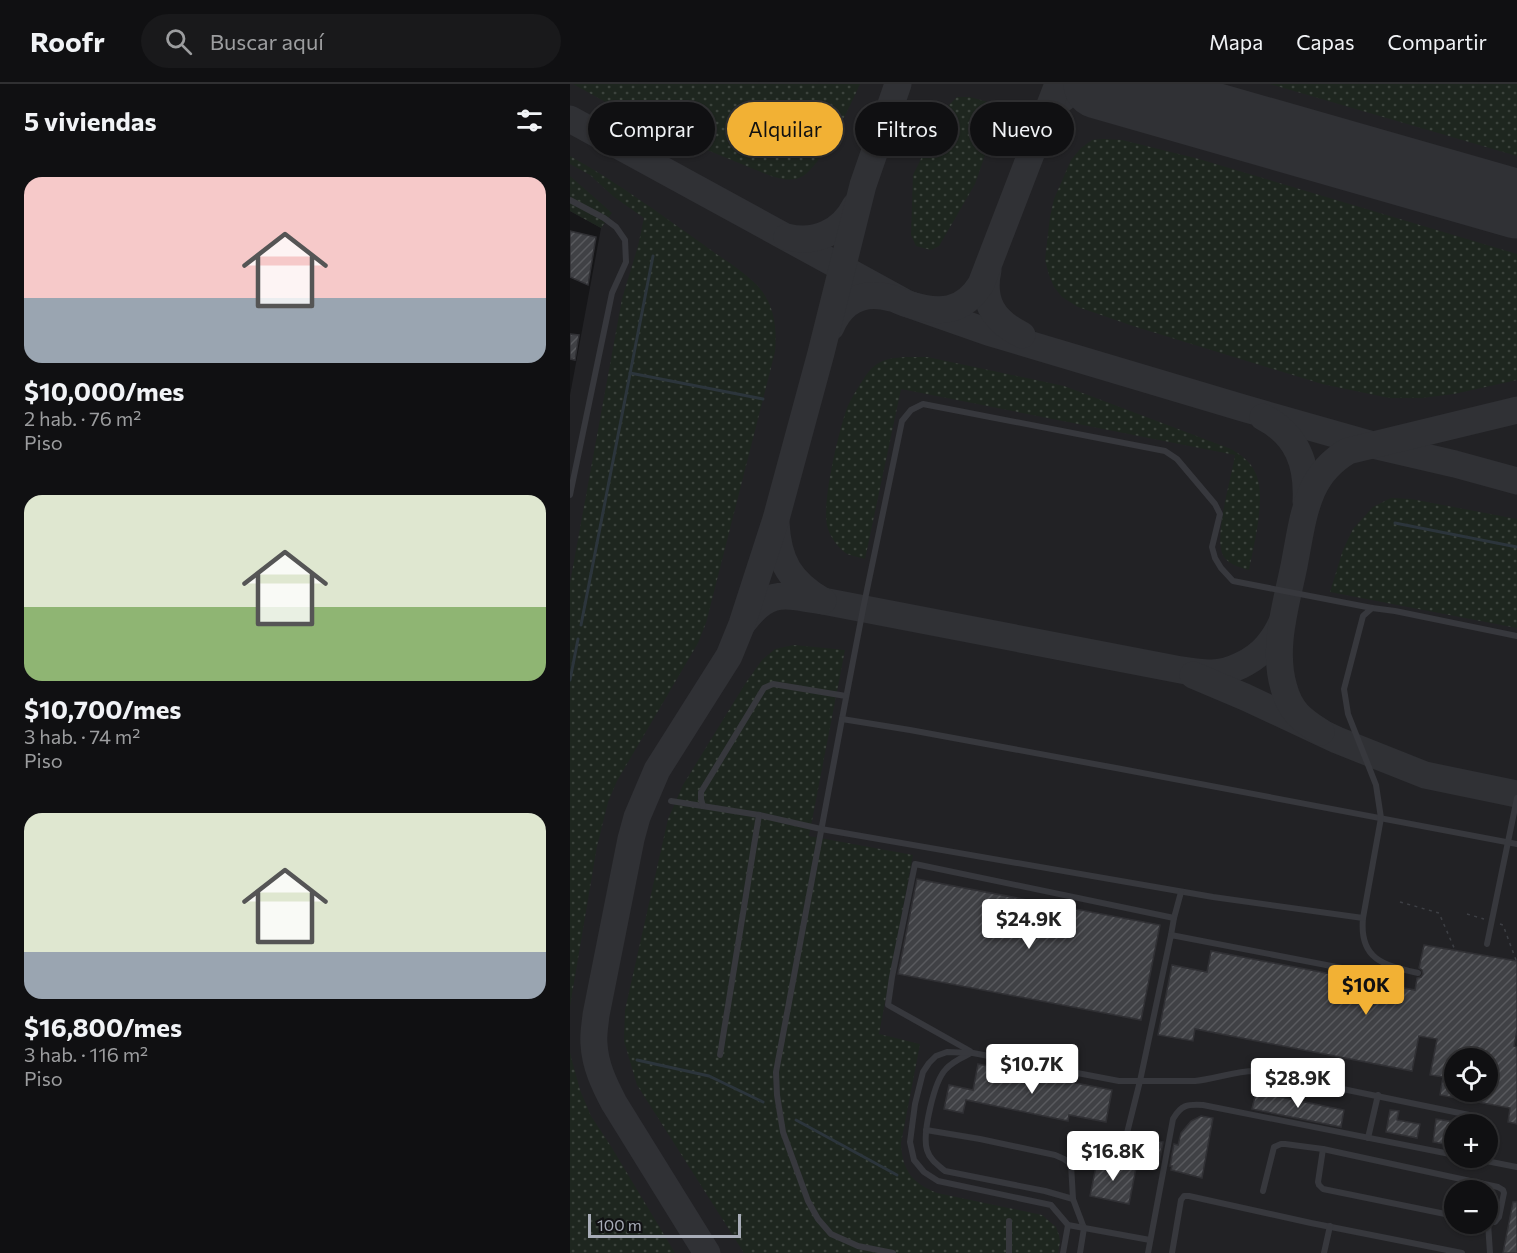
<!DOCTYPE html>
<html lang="es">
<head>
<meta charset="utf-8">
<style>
	:root { --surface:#101012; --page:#19191b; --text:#f1f3f6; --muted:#9c9d9f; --line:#303032; --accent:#f2b134 }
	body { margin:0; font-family:Commissioner,sans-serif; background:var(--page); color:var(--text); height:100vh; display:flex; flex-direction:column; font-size:22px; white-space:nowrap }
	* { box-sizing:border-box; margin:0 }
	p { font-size:20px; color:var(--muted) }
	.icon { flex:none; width:33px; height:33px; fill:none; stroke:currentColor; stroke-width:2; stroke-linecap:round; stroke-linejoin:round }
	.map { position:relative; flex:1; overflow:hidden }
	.drawer { display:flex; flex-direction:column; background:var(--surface); width:570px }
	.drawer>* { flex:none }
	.top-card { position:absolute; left:18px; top:18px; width:570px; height:54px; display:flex; gap:12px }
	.controls { position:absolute; left:874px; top:964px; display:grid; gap:12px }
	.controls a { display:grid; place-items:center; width:54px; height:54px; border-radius:50%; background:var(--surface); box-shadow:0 2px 4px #0004,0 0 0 2px var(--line); font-size:30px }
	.scale { position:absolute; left:18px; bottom:15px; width:153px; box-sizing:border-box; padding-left:6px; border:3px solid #a8adb8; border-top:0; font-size:16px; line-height:21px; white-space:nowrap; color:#a8adb8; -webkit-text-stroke:4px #111113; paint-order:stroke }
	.price { position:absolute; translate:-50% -51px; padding:0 14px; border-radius:6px; background:#fff; color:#222; font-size:20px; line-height:39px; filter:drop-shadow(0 2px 3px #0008) }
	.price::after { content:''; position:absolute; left:50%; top:36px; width:18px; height:14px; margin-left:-9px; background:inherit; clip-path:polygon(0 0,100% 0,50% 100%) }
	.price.selected { background:var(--accent); color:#111 }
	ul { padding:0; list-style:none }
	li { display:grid; align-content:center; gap:12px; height:318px; padding:0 24px }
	li span { display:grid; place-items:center; height:186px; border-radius:18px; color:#555 }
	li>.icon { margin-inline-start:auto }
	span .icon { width:108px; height:108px; fill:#fffc; stroke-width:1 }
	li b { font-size:26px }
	h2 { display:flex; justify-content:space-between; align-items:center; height:72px; padding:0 24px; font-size:26px }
	.pill { padding:0 21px; border-radius:27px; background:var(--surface); box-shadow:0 2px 4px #0004,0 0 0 2px var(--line); font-size:21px; line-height:54px }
	.pill.selected { background:var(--accent); color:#111 }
	header { display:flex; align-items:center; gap:36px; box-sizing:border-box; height:84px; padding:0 30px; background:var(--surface); border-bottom:2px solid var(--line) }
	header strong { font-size:28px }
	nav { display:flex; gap:33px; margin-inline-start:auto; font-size:21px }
	.search { width:420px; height:54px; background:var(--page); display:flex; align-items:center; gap:15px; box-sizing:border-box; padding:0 21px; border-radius:33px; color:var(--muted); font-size:22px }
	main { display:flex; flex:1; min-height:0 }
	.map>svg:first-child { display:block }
</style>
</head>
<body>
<header>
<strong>Roofr</strong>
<div class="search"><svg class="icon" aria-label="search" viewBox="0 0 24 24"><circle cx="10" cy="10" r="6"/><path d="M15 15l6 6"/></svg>Buscar aquí</div>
<nav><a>Mapa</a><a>Capas</a><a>Compartir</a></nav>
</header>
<main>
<section class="drawer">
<h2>5 viviendas<svg class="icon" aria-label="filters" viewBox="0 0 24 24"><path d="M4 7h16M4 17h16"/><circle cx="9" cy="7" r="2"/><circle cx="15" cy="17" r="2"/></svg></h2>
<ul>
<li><span style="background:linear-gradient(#f6c9c9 65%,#9aa5b1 0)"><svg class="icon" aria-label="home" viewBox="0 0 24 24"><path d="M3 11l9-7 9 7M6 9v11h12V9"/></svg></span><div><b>$10,000/mes</b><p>2 hab. · 76 m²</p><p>Piso</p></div></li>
<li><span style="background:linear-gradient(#dfe7d0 60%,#8fb573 0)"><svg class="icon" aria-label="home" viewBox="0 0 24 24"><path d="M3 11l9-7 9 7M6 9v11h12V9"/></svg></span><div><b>$10,700/mes</b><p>3 hab. · 74 m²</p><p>Piso</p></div></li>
<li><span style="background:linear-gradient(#dfe7d0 75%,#9aa5b1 0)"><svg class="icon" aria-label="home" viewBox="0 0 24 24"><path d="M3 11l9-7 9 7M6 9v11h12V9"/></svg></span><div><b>$16,800/mes</b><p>3 hab. · 116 m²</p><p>Piso</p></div></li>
</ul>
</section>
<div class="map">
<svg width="947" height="1169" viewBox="0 0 947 1169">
	<defs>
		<pattern id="grass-dots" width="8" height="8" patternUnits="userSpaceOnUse" patternTransform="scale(1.5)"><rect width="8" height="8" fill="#1e261f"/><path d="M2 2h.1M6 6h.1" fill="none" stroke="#3c433d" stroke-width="1.8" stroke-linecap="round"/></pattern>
		<pattern id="building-hatch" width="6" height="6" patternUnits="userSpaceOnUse" patternTransform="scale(1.5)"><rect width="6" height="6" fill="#404145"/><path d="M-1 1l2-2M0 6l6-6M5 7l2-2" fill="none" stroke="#595a5e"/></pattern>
	</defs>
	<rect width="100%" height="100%" fill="#161618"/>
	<path fill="#222225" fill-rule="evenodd" d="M0 0H947V1169H0V311L31 144 0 127ZM885 975H918V1008H885ZM885 1041H918V1074H885ZM885 1107H918V1140H885Z"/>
	<g fill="url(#grass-dots)">
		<path d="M3 0H290C281 21 251 81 233 92 223 98 212 95 201 92L81 43Z"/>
		<path d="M700 0H947V72Z"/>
		<path d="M387 13H400L432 22 405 100 369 162 361 166 346 162 341 151 343 91 376 24Z"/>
		<path d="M534 55 552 56 629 75 947 170V296L884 310 852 314H819L752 300 563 242 508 223 492 213 484 203 479 191 475 176 480 133 484 115 501 76 511 64 522 56Z"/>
		<path d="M0 72C47 98 90 130 134 161 151 174 179 190 192 207 205 225 207 246 205 268L136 539 128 559 47 697 38 718 27 762 0 922V957V499L52 215 68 162 74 134 44 113 20 91 0 80Z"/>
		<path d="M0 92 42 129 31 144 0 127Z"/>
		<path d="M335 273H357L494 302 661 365C671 371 680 377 685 388 697 411 684 460 679 486 669 483 660 481 654 473 642 456 662 393 665 371L331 305 295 475C289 473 282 472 277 470 269 465 261 454 258 445 250 424 269 346 277 324 280 316 296 290 301 285 311 275 322 274 335 273Z"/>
		<path d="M821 414 841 415 947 435V544L760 508 773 466 783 445 803 423Z"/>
		<path d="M224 561 275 566 239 752 343 771 309 950 350 960 331 1059C332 1086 342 1099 367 1109L472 1131 486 1143 489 1151 490 1158 488 1169H174L67 1001 54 957 55 926 98 735 113 701 175 600 192 576 205 565Z"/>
		<path d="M0 969 10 1006 21 1032 42 1064 105 1169H0Z"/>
	</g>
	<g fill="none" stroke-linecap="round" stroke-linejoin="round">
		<g stroke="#2c353c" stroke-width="3">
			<path d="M60 289 193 315"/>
			<path d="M825 439 947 463"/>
			<path d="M11 541 83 172"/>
			<path d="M0 596 8 555"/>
			<path d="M67 976 139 992 193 1018"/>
			<path d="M226 1036 327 1091"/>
		</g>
		<g stroke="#303135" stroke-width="27">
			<path d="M480 27C500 0 526 3 558 9"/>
			<path d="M0 35 338 220 418 248 673 324 803 361 885 380 947 397"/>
			<path d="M217 153C245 160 272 148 285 122"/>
			<path d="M418 186C411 218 424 237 452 251"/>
			<path d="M261 243C272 217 293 206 321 214 327 215 332 219 338 220 369 230 393 229 411 200L488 0"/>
			<path d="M693 333C728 351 738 381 736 418"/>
			<path d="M253 517 611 586C620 587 630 589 639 589 659 590 684 577 697 562 703 555 708 547 712 538"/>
			<path d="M173 539C199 504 213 511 253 517 220 498 208 477 206 439"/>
			<path d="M623 591 675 613 767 656 855 691 947 710"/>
			<path d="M751 648C732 636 720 627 714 604 702 565 716 521 724 482 729 457 732 430 742 407 750 389 761 377 778 367L947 326"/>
			<path d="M137 1169 44 1019C34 1000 25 981 24 960 23 951 25 941 26 931L61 755 67 733 87 686 159 572 172 540 206 435 251 269 293 101 328 0"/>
		</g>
		<path stroke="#303135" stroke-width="69" d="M528 0 947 120"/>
	</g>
	<g fill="url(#building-hatch)" stroke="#303034" stroke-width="1.5" fill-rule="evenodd">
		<path d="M0 147 26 153 18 201 0 193Z"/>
		<path d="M0 250 9 251 5 276 0 275Z"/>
		<path d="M347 795 590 841 571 936 328 890Z"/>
		<path d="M854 861 947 877V947L944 962 947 963V1040L938 1038 940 1024 870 1011 873 993 860 991 867 955 849 952 842 987 625 945 623 957 588 951 602 881 637 888 641 867 845 906 847 894 851 893 853 890 852 886 849 884ZM885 975H918V1008H885Z"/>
		<path d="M408 980 542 1006 536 1038 499 1031 498 1037 396 1016 393 1029 374 1025 379 1001 403 1006Z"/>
		<path d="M686 1008 774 1026 771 1043 682 1025Z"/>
		<path d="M820 1026 829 1027 827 1036 850 1040 847 1054 816 1048Z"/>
		<path d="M631 1032 643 1034 632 1094 601 1086 602 1082H600L604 1060 608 1061 611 1049 621 1037Z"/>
		<path d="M866 1035 885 1038V1062L863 1058Z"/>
		<path d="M570 1053 593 1058 589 1080 566 1075Z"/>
		<path d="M530 1076 566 1084 559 1120 520 1112 527 1077Z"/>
		<path d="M943 1118H947V1169H933Z"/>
	</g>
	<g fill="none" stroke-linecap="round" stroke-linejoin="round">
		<g stroke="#3d3f44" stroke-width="1.5" stroke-dasharray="3 4.5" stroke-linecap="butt">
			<path d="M830 818 869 829 885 866"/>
			<path d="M897 830 914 835"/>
			<path d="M930 840 933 841 946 876"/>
		</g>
		<g stroke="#37383d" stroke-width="6">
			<path d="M0 116 34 134 46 143 55 156 56 178 42 209 0 411"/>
			<path d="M947 552 825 527 802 524 663 497 651 484 645 474 642 463 650 430 645 420 607 375 595 367 353 320 341 326 332 337 293 525 272 635 340 646 546 684 947 760"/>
			<path d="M272 635 206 988 207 1011 213 1048 238 1117 248 1135 261 1150 288 1162 323 1169"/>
			<path d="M101 717 189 731 251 745 643 813 793 834C789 876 814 881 848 889"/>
			<path d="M133 722 131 715V708L194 604 203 600 276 612"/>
			<path d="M604 834 611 808"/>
			<path d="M793 834 811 734 806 701 778 630 774 605 793 532 802 524"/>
			<path d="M917 860 947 714"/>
			<path d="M400 967 318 921 322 893 345 780 604 834 601 851"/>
			<path d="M399 970C391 974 382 978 376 985 364 997 352 1050 357 1066 360 1076 368 1081 375 1087L475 1107 503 1115"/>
			<path d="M150 971 189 731"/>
			<path d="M356 1046 410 1055 485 1071 494 1075 501 1080 503 1115 514 1144 510 1169"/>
			<path d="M798 1054 808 1011"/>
			<path d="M753 1065 748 1098 749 1101 753 1105 885 1132"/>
			<path d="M901 1074 947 1083"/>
			<path d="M501 1080 545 1066 551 1059 557 1049 570 997 601 851 782 886 827 887"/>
			<path d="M693 1107 704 1063 711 1060H715L753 1065 928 1103 933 1106 934 1109 929 1133 925 1138H918"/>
			<path d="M439 1137V1169"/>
			<path d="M918 1139 920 1169"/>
			<path d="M498 1141 580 1156"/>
			<path d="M493 1169 498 1141 481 1121 368 1097 354 1088 344 1076 340 1058 345 1020 353 988 359 979 366 972 377 968 403 969 549 997H625C645 995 665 987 685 987L904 1032 912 1036 915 1041"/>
			<path d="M578 1169 603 1035C611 1021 617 1020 633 1021L885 1071"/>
			<path d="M602 1169 611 1116 614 1112H619L741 1139 892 1169"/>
			<path d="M754 1169 760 1142"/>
		</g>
	</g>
</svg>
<div class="controls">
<a><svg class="icon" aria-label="locate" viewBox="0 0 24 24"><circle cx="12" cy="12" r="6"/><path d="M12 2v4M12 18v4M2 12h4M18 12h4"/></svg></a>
<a>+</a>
<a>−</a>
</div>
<div class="scale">100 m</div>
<b class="price" style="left:459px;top:866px">$24.9K</b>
<b class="price selected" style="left:796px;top:932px">$10K</b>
<b class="price" style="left:462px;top:1011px">$10.7K</b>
<b class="price" style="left:728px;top:1025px">$28.9K</b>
<b class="price" style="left:543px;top:1098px">$16.8K</b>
<div class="top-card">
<a class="pill">Comprar</a>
<a class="pill selected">Alquilar</a>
<a class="pill">Filtros</a>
<a class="pill">Nuevo</a>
</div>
</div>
</main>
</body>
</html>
